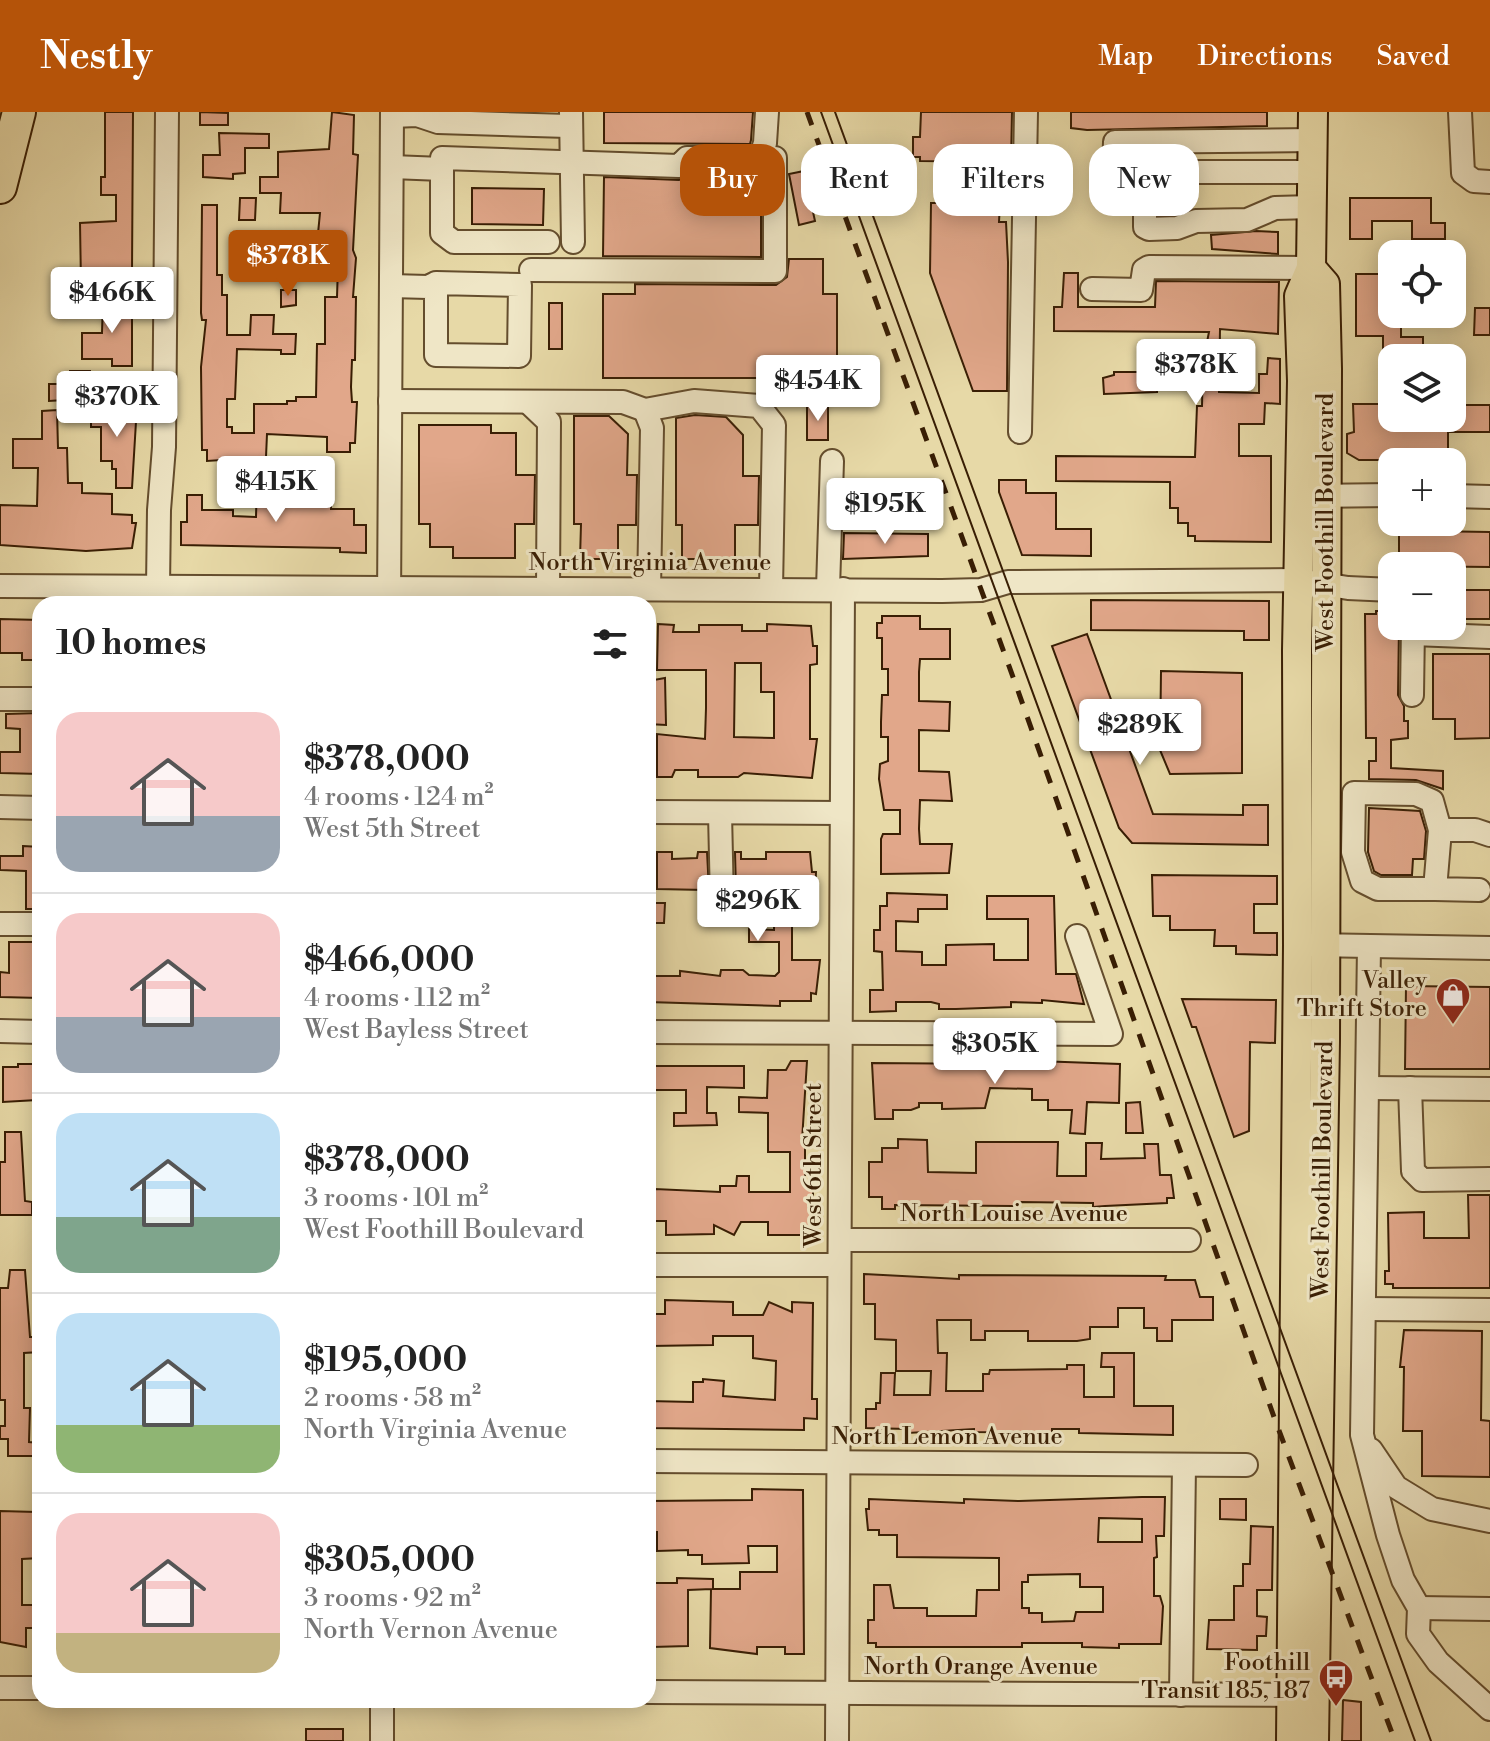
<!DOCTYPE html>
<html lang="en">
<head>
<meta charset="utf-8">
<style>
	:root { --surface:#fff; --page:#f2f2f2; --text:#222; --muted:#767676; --line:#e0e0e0; --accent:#b45309 }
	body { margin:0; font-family:"Libre Bodoni",serif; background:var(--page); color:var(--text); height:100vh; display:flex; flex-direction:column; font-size:30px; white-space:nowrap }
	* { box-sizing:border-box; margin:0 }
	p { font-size:26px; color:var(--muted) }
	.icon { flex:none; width:44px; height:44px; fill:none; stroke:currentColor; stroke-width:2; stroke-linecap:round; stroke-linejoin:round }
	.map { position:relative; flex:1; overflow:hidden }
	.details { position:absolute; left:32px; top:484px; width:624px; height:1112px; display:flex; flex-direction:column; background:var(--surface); border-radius:24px; box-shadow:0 4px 20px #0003 }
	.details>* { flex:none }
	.hud { position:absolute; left:680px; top:32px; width:690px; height:72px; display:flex; gap:16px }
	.buttons { position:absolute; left:1378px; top:128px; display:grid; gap:16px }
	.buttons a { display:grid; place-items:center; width:88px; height:88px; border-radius:16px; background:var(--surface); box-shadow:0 4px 20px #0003; font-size:40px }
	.price { position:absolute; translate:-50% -68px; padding:0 18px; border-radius:8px; background:#fff; color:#222; font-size:26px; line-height:52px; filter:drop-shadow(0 2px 4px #0008) }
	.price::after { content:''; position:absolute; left:50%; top:48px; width:24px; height:18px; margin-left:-12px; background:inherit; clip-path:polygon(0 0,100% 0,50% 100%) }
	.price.current { background:var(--accent); color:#fff }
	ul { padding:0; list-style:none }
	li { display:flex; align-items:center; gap:24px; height:200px; padding:0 24px }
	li+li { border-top:2px solid var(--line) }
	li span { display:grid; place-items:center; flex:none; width:224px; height:160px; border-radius:24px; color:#555 }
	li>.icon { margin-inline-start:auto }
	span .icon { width:96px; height:96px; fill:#fffc; stroke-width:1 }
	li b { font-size:34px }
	h2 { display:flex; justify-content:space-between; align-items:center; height:96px; padding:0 24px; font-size:34px }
	.tag { padding:0 28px; border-radius:24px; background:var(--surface); box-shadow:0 4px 20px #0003; font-size:28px; line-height:72px }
	.tag.current { background:var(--accent); color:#fff }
	header { display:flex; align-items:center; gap:48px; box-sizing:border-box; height:112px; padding:0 40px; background:var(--accent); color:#fff }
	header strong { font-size:38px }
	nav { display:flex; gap:44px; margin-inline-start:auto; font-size:28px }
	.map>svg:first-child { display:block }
</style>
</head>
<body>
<header>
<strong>Nestly</strong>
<nav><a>Map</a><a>Directions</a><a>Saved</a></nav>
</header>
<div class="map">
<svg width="1490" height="1629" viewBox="0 0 1490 1629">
	<rect width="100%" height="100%" fill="#e7d9a7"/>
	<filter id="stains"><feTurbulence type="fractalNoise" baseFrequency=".0025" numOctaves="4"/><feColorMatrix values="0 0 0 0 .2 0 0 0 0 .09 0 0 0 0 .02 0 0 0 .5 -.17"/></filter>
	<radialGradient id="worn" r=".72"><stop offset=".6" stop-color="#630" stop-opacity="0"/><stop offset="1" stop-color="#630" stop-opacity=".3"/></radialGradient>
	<g fill="#e1a78a" stroke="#391e04" stroke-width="2" fill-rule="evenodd">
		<path d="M105 0H133L132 160H96V171L81 172 80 111 116 109V83H101V65H105Z"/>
		<path d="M200 0 228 1V13H200Z"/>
		<path d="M332 0 354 3 353 42 358 43 353 138 356 146 353 185H356L355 248H352L351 275 352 290H357L355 331H350V340H327V325L267 322 266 345 207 349V338H202L201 255 206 208H202L201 201 202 93H217V163H222V183H227V223H250L251 203H274L273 222H296L295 242H281V238L237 237 235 287H227V315H232V321H254V292H287V289H296V285H316L317 232H325V185H337L338 153 315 152 320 101H280L281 81H260V65H278V40L329 37Z"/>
		<path d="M604 0H753L751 28 750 32 604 31Z"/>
		<path d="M921 0H1012L1011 50 920 49V45H913V25H920Z"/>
		<path d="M1071 0H1267V14L1087 18 1071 16Z"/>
		<path d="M219 21 269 22V36H245V61L233 62V67L203 65V43H220Z"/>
		<path d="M804 59 815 109 799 113 789 62Z"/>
		<path d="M693 60H761V145L603 144 604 65 679 68Z"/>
		<path d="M472 76 544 77 543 113 472 112Z"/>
		<path d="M240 86H256L255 108H239Z"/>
		<path d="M1350 86H1431V111H1445V127H1412V109H1372V127H1350Z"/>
		<path d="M931 91H1000L999 110H1006L1008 150 1007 279H973L930 161Z"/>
		<path d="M1256 119 1278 120V142L1212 137 1211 123Z"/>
		<path d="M789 147H823V182H837V245H871V266H603V182H635V172L776 173 787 165Z"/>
		<path d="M1064 161H1078V195H1155L1156 169 1279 170 1278 222 1220 217 1219 280 1259 281V262H1267L1268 246 1280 247V292L1265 291 1264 312H1239V344H1271V430L1195 429V424H1188V411H1178V396H1170V370L1056 369V344L1195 345 1197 294H1202L1203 250 1209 220 1054 219V195H1062Z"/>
		<path d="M1356 162H1392V202H1401V225H1423V237H1418V246H1383V224H1356Z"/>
		<path d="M281 178H296V193L281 195Z"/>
		<path d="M103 188H132V254H112V247H82V221H102Z"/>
		<rect x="549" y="191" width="13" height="46"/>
		<path d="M1475 196H1490V223H1474Z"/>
		<rect x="70" y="259" width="20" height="15"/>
		<path d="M1114 260H1157V280L1104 282 1103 266 1114 263Z"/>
		<path d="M49 272H64V288L49 289Z"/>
		<path d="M1353 292H1392V306H1452V293H1490V320H1448V348H1359L1347 341V322L1354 320Z"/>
		<path d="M91 293H137L132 376H116V357H112V349H101V315H91Z"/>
		<rect x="807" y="294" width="21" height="34"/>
		<path d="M57 298 58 336H67L68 371H82V381L112 382V402L132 403V411H136L132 436 86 439 0 433V393L37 394 38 356H13V327H42V299Z"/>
		<path d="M695 303 726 305 743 323V364H759L758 413H735V447H682V413H676V306Z"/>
		<path d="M574 304H609L628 322 627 363H637L636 413H618V447H580L581 412H574Z"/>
		<path d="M419 313H491V321H516V363H535L534 412H515V446H453V435H430V412H419Z"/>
		<path d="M257 366H272V385H306V379H331V397H354V413H366V441L340 440V436L181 433V410H187V383H202V398H233V404L256 405Z"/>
		<path d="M999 368H1026V381H1056V417H1091V444L1022 443 999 380Z"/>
		<path d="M1399 410H1427V419L1490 420V455L1399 454Z"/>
		<path d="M844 421 928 422V444L843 447Z"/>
		<rect x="1452" y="478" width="38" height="29"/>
		<path d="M1091 488 1269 489V528H1244V519L1091 518Z"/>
		<path d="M1376 499H1392V514H1399L1398 583 1404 594V609H1408V626L1391 628V656L1443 659V677L1416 668 1369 667V649H1376V626H1366L1365 502H1376Z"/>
		<path d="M882 504H920V517H950V547H920L919 560V589L950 590 949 619 919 618V659L949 660 952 689 920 688 919 717 920 732H952L949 761 881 762V727L883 722H900V698H884L879 667 880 652 888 649V625H881V610L882 583H888V557H882V526H877V511H882Z"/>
		<path d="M0 507 40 508V548H22V541H0Z"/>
		<path d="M658 512 674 513 673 520H699V513H742V519H767V512L811 514 813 534H817V552L810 553V627H817L812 666 744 661 738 665H698V658H675L672 665H657V622L705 627 706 596V558H657ZM735 551H761V580H774V626L734 625Z"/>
		<path d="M1087 522 1153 702 1243 703V693H1268V733L1132 731 1119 716 1052 534Z"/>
		<path d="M1433 542H1490V626L1455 627V607H1433Z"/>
		<path d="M1161 559 1242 561V661L1170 662 1160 638Z"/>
		<path d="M665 566 666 613 648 612V569Z"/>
		<path d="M40 601V662L0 661V640H20V617L6 616V602Z"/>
		<path d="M1369 696 1420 699 1426 719 1424 747H1413L1412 763H1381L1374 759 1368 740Z"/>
		<path d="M23 734 40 735V797H26V759L0 758V744H23Z"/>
		<path d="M657 740H672V747L697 746 698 740H707L710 797 722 804 733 798V808L705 807V778L657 777Z"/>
		<path d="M735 740H741V747H766V740H810L812 760H816L815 783H809V807H792V848H820L816 882 811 881V889H780V894L648 890V864H680V859L720 864 721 858H743L749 863 775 864 779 860V830H749V817L774 818V778H736Z"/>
		<path d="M1152 763 1277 764V792H1254V821H1277V843L1236 842V834H1214L1215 818H1170V804H1153Z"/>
		<path d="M887 781 947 783V797H918V810L896 809V839L922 840V853H946V833L994 832V848H1028V807H987V784H1054L1056 862H1076L1084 892 1042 888V891L1011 890V895L956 897H939V892L931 890H896V899L870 900V878H883L882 840 874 839V818H880V794H887Z"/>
		<path d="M652 791H665L664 811H648V796Z"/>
		<path d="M9 830H40V886L0 885V860L9 861Z"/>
		<path d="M1406 874 1490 875V957H1405Z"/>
		<path d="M1182 887 1276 888 1275 931 1250 930 1249 1019 1234 1025 1196 915H1192Z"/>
		<path d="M1008 948 1120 952 1119 991 1087 990 1085 1022 1070 1021 1072 998H1048V988H1032V977L990 976 985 996 942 997V991H919V995L911 998H893V1007H875L872 951 1000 952Z"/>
		<path d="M791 949H807L802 1029H805V1074H813V1123H768V1110H741L734 1123 714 1113V1122L666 1123V1109H651L655 1077 720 1080V1074H736L737 1064H749V1080H790V1040H768V1001L739 1000V985L767 986 768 958H786Z"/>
		<path d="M18 952H36L37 988 3 990V955H18Z"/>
		<path d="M653 954H744V976L707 975V1001H716L717 1013 674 1014V1001H686V978H653Z"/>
		<path d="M1140 990 1143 1021H1126V991Z"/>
		<path d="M5 1020H21L25 1089 32 1090V1103H0V1050H5Z"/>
		<path d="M898 1027 927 1028 928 1060 976 1061V1030H1058L1057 1064H1086V1031H1102L1101 1047 1145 1046 1144 1032H1158L1160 1063H1171L1174 1086H1167V1091L1105 1094 1093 1095V1091L1021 1090 1013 1094 895 1093V1097H882V1085H869V1050H882V1036H898Z"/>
		<path d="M1468 1083H1490V1176H1393V1172H1385V1159H1389L1388 1101 1424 1100V1126H1469Z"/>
		<path d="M10 1158H25L30 1225H40V1240L24 1241V1296H30L29 1330 40 1331V1342L36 1344H8V1327H0V1314H5V1288H0V1176H8Z"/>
		<path d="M864 1162 959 1167V1163L1166 1164 1165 1168H1195L1200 1185H1213V1208H1172V1229H1157V1216H1144V1196H1118V1215H1090V1227L1077 1229H1028V1219H985V1228H971V1208H937L938 1241H947L946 1279H983V1262H989L990 1258 1067 1257V1253H1084V1285H1114V1255H1101L1102 1241H1134V1294H1173V1323L1079 1321V1317H1052V1321L974 1320V1317L908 1321V1317L866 1316V1297H876V1291H880L881 1261H895L894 1283H930L931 1259H896V1228L875 1227V1192H864Z"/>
		<path d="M665 1188 733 1190V1203H763L769 1190 792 1200V1190L813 1191 812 1287H817V1307L804 1306V1318L648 1316V1289L693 1290V1270H703V1267L724 1269 723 1284 775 1288 776 1249 753 1246V1224H713V1233L650 1234V1202H665Z"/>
		<path d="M1404 1218 1482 1219 1481 1308 1490 1309V1365L1422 1364V1319H1403L1404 1255H1400Z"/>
		<path d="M752 1377 803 1378 804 1542H785V1535H757V1542L710 1536 711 1477 688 1478V1534L652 1535V1531H648L651 1471H677V1466L713 1467V1477H740V1460H777V1434H748L749 1451 702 1452V1443H688V1438L657 1439V1420H648V1389L752 1388Z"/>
		<path d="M1142 1385H1165L1164 1424H1156L1157 1445 1154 1446V1484H1160L1163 1494 1161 1532H1119V1536L1082 1535V1531H1022V1535H876V1531H868V1508H874V1473H890L894 1496H927V1504H976L977 1478H999V1446L897 1445V1423H879V1418H868L866 1397H869V1387L964 1391V1387L1019 1389ZM1099 1406 1142 1407V1430H1098ZM1080 1462V1475H1103V1500H1076L1074 1509 1042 1510V1501H1029V1496H1022V1470H1028V1463Z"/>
		<path d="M1220 1387H1246V1408L1220 1407Z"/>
		<path d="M0 1399 36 1400V1416H40V1446L22 1447V1493H34V1516H26V1535L0 1530Z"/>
		<path d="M1251 1414 1273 1415 1272 1478H1257V1504L1267 1505 1266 1524H1257V1538L1207 1537 1209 1508H1234V1474H1243V1452H1250Z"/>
		<path d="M1343 1588 1361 1590V1629H1342Z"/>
		<rect x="306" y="1617" width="37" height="12"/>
	</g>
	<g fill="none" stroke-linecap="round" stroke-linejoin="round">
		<g stroke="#644d2d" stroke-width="26">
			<g id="minor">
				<path d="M571 0 573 130"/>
				<path d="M1460 0 1463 61 1474 69 1490 70"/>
				<path d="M392 4 417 3 438 10 568 14"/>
				<path d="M760 46 765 31 767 0"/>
				<path d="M392 55 442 57V46L679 54 687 46H775V159L531 158"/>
				<path d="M442 57V121L454 130H548"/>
				<path d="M1145 60V115L1149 117 1177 116 1196 109 1247 108 1275 96 1312 95"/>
				<path d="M1313 60H1118L1114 57 1115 30 1313 28"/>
				<path d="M391 174 428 175 436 171 520 173 519 244 436 243V171"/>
				<path d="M1092 177 1141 178 1144 158 1149 155 1311 156"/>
				<path d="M390 289 623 290 645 298 694 289 759 294 774 313 771 477"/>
				<path d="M528 290 549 310 548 477"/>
				<path d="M645 298 652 316 649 477"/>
				<path d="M1020 320 1026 0"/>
				<path d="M1310 384 1392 383"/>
				<path d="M1452 384 1490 385"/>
				<path d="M0 474 942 479 981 478 1008 470 1298 468 1348 476 1392 478"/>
				<path d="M158 475 159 398 164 335 167 0"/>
				<path d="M828 477 832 349"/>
				<path d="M389 492 392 0"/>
				<path d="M1413 522 1490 525"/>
				<path d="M1412 583 1413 514"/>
				<path d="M0 587H40"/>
				<path d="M0 695 40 696"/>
				<path d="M648 700 841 701"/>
				<path d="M720 701 722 790"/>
				<path d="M1440 718H1475L1490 723"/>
				<path d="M1435 777H1378L1362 769 1353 740 1354 681 1416 682 1432 689 1440 718 1435 777 1479 778"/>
				<path d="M0 812H40"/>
				<path d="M1311 833 1490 836"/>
				<path d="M1369 835 1362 1323 1388 1423 1403 1468 1419 1496 1418 1522 1438 1550 1490 1597"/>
				<path d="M0 919 40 920"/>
				<path d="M648 920 1111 922 1077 824"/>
				<path d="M1367 976 1490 977"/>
				<path d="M1410 976 1413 1059 1422 1068 1490 1067"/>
				<path d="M840 1128H1189"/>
				<path d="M648 1153H839"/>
				<path d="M1364 1197 1490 1198"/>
				<path d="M1371 1338 1396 1375 1432 1397 1490 1409"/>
				<path d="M648 1349 1246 1353"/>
				<path d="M1419 1496 1490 1497"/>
				<path d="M0 1576H40"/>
				<path d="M648 1580 1307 1583"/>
				<path d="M1181 1583 1184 1353"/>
				<path d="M382 1629V1588"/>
				<path d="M837 1629 843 477"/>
			</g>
		</g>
		<g stroke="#391e04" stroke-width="32">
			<g id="major">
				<path d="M1311 156 1325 172 1327 257 1325 929 1314 1629"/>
				<path d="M1291 1629 1298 833 1297 538 1302 269 1299 184 1311 156 1313 0"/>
			</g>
		</g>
		<g stroke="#391e04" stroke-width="36">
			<path id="highway" d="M0 75 19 0"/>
		</g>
		<use href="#minor" stroke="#efe6c6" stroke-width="22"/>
		<use href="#major" stroke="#e7d9a7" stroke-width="28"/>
		<use href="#highway" stroke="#e7d9a7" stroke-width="32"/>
		<g stroke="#391e04" stroke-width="2">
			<path d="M821 0 1415 1629"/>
			<path d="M835 0 1431 1629"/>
		</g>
		<path stroke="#391e04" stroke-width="5" stroke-dasharray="14 14" stroke-linecap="butt" d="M807 0 1017 576 1274 1305 1395 1629"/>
	</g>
	<defs>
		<g id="shop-pin" transform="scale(1.8)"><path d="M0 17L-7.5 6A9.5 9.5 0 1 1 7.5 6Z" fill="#8f2418" stroke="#efe6c6"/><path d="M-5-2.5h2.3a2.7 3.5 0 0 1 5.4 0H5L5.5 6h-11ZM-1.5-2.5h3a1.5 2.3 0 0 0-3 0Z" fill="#fff"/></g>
		<g id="bus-pin" transform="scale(1.8)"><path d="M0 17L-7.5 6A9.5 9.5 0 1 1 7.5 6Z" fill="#8f2418" stroke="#efe6c6"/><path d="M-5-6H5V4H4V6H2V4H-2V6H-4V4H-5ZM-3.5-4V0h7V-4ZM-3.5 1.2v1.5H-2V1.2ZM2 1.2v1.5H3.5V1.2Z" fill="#fff"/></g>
	</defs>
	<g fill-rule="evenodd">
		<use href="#shop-pin" x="1453" y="883"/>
		<use href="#bus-pin" x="1336" y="1565"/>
	</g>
	<g text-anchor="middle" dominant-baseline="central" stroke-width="6" stroke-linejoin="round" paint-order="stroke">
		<g font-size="24" fill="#391e04" stroke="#efe6c6">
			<text transform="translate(1326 410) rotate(-90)">West Foothill Boulevard</text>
			<text x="650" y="451">North Virginia Avenue</text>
			<text transform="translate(814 1053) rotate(-90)">West 6th Street</text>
			<text transform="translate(1323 1058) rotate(-89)">West Foothill Boulevard</text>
			<text x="1014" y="1102">North Louise Avenue</text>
			<text x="947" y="1325">North Lemon Avenue</text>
			<text x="981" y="1555">North Orange Avenue</text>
		</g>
		<g font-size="24" fill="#391e04" stroke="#efe6c6" text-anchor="end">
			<text x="1427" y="869">Valley<tspan x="1427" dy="28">Thrift Store</tspan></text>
			<text x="1310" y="1551">Foothill<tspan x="1310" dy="28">Transit 185, 187</tspan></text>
		</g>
	</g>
	<rect width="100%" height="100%" filter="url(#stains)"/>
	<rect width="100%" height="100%" fill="url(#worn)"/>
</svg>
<div class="buttons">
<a><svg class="icon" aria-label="locate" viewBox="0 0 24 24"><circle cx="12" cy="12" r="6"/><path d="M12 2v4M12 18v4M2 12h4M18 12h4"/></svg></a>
<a><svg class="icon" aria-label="layers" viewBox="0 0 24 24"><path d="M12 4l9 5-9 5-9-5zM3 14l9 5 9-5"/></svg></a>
<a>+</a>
<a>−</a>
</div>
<b class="price current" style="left:288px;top:186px">$378K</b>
<b class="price" style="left:112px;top:223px">$466K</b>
<b class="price" style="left:1196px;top:295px">$378K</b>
<b class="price" style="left:818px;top:311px">$454K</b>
<b class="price" style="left:117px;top:327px">$370K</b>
<b class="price" style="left:276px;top:412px">$415K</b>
<b class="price" style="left:885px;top:434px">$195K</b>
<b class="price" style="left:1140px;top:655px">$289K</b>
<b class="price" style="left:758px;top:831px">$296K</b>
<b class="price" style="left:995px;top:974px">$305K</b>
<div class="hud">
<a class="tag current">Buy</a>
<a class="tag">Rent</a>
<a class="tag">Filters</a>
<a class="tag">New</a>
</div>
<section class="details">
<h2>10 homes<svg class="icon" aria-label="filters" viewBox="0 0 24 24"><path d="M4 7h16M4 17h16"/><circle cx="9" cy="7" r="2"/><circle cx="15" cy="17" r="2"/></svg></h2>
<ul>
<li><span style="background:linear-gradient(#f6c9c9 65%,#9aa5b1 0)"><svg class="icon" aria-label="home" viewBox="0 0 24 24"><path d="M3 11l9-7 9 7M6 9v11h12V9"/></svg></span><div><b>$378,000</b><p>4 rooms · 124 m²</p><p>West 5th Street</p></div></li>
<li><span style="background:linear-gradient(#f6c9c9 65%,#9aa5b1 0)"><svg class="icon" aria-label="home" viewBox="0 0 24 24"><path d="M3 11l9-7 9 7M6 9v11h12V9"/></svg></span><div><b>$466,000</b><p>4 rooms · 112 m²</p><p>West Bayless Street</p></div></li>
<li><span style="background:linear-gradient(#bfe0f5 65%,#7fa58c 0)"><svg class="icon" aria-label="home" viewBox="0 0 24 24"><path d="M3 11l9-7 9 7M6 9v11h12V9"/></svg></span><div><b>$378,000</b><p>3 rooms · 101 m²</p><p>West Foothill Boulevard</p></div></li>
<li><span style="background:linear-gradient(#bfe0f5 70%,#8fb573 0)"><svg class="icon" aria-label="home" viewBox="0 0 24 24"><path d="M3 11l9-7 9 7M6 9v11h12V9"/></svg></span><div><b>$195,000</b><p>2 rooms · 58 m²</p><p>North Virginia Avenue</p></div></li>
<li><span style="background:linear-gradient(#f6c9c9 75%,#c2b280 0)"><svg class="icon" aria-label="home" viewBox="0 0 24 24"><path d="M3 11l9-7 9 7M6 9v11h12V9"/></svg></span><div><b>$305,000</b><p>3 rooms · 92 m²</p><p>North Vernon Avenue</p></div></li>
</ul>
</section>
</div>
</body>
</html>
